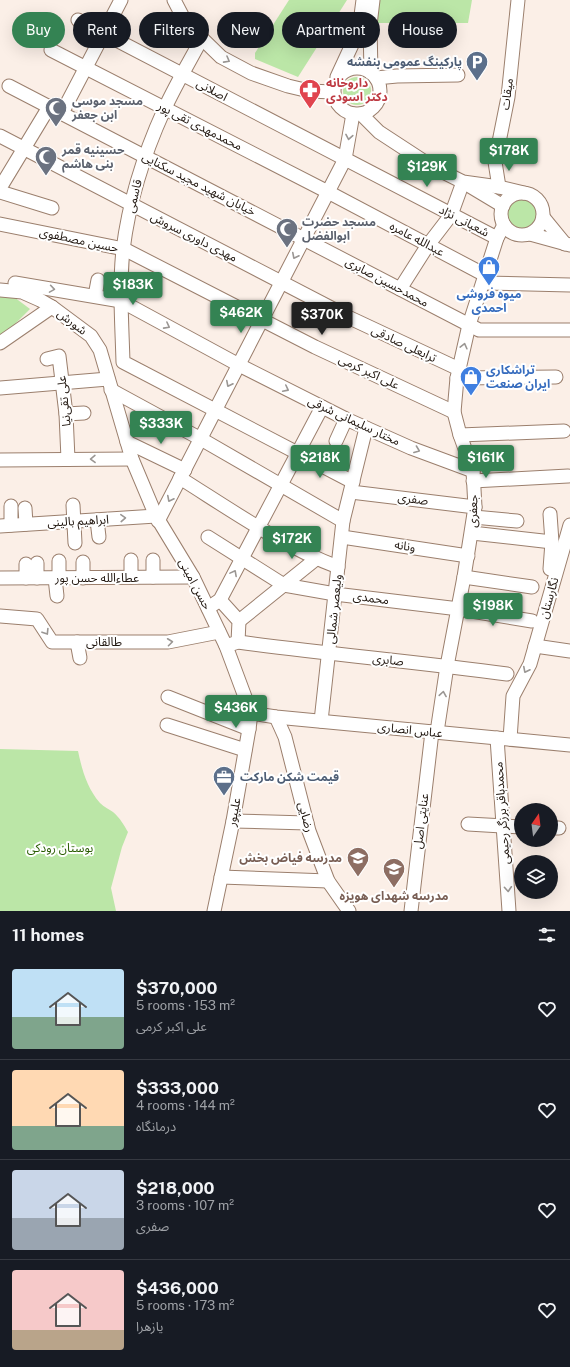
<!DOCTYPE html>
<html lang="en">
<head>
<meta charset="utf-8">
<style>
	:root { --surface:#171b24; --page:#20242c; --text:#f1f3f6; --muted:#9ea1a6; --line:#363941; --accent:#348353 }
	body { margin:0; font-family:"Public Sans","Noto Sans Arabic",sans-serif; background:var(--page); color:var(--text); height:100vh; display:flex; flex-direction:column; font-size:15px; white-space:nowrap }
	* { box-sizing:border-box; margin:0 }
	p { font-size:13px; color:var(--muted) }
	.icon { flex:none; width:22px; height:22px; fill:none; stroke:currentColor; stroke-width:2; stroke-linecap:round; stroke-linejoin:round }
	.map { position:relative; height:911px; overflow:hidden }
	.details { display:flex; flex-direction:column; background:var(--surface); flex:1 }
	.details>* { flex:none }
	.guide { position:absolute; left:12px; top:12px; width:546px; height:36px; display:flex; gap:8px }
	.needle { width:26px; rotate:14deg }
	.buttons { position:absolute; left:514px; top:803px; display:grid; gap:8px }
	.buttons a { display:grid; place-items:center; width:44px; height:44px; border-radius:50%; background:var(--surface); box-shadow:0 4px 16px #0002; font-size:20px }
	.price { position:absolute; translate:-50% -34px; padding:0 9px; border-radius:4px; background:var(--accent); color:#fff; font-size:13px; line-height:26px; filter:drop-shadow(0 1px 2px #0008) }
	.price::after { content:''; position:absolute; left:50%; top:24px; width:12px; height:9px; margin-left:-6px; background:inherit; clip-path:polygon(0 0,100% 0,50% 100%) }
	.price.selected { background:#222; color:#fff }
	ul { padding:0; list-style:none }
	li { display:flex; align-items:center; gap:12px; height:100px; padding:0 12px }
	li+li { border-top:1px solid var(--line) }
	li span { display:grid; place-items:center; flex:none; width:112px; height:80px; border-radius:4px; color:#555 }
	li>.icon { margin-inline-start:auto }
	span .icon { width:48px; height:48px; fill:#fffc; stroke-width:1 }
	li b { font-size:17px }
	h2 { display:flex; justify-content:space-between; align-items:center; height:48px; padding:0 12px; font-size:17px }
	.pill { padding:0 14px; border-radius:18px; background:var(--surface); box-shadow:0 4px 16px #0002; font-size:14px; line-height:36px }
	.pill.selected { background:var(--accent); color:#fff }
	.map>svg:first-child { display:block }
</style>
</head>
<body>
<div class="map">
<svg width="570" height="911" viewBox="0 0 570 911">
	<rect width="100%" height="100%" fill="#fbefe7"/>
	<g fill="#bbe6a7">
		<path d="M289 0H347L298 77 255 59V53Z"/>
		<path d="M380 0H472L468 23H375Z"/>
		<circle cx="357" cy="91" r="14"/>
		<circle cx="522" cy="215" r="16"/>
		<path d="M0 293 14 297 30 309 0 339Z"/>
		<path d="M0 749 78 751C82 770 87 788 100 803 104 807 109 809 113 812 120 818 124 825 128 832L122 847 111 888 116 911H0Z"/>
	</g>
	<g fill="none" stroke-linecap="round" stroke-linejoin="round">
		<g stroke="#9b7f6d" stroke-width="15">
			<g id="minor">
				<path d="M174 0 186 23 221 57 251 73 288 86 309 91 333 92"/>
				<path d="M78 20 497 238"/>
				<path d="M200 42C188 64 175 86 164 110 144 154 129 201 123 250 119 287 122 325 123 362L353 482"/>
				<path d="M51 50 328 192 485 275"/>
				<circle cx="357" cy="91" r="23"/>
				<path d="M371 73 370 25 373 0"/>
				<path d="M337 77 356 36 360 23 363 0"/>
				<path d="M376 78 397 76 458 75"/>
				<path d="M9 86 479 330H570"/>
				<path d="M62 113 121 0"/>
				<path d="M361 114 379 132 431 166 463 182 499 187 524 193"/>
				<path d="M0 136 335 310"/>
				<path d="M468 185 503 206"/>
				<path d="M499 187 495 162 508 97 518 0"/>
				<path d="M0 188 49 107"/>
				<path d="M0 192 52 208"/>
				<circle cx="522" cy="214" r="21"/>
				<path d="M543 217 565 244"/>
				<path d="M0 224 124 249 315 347 454 412"/>
				<path d="M530 234 570 245"/>
				<path d="M15 283 121 301 239 365 346 419 411 448 473 471"/>
				<path d="M483 283 570 285"/>
				<path d="M400 289 428 245 451 215 463 182"/>
				<path d="M0 290 22 292 40 300 52 307 91 336 100 350 132 459 156 516 193 577 226 646 251 713 249 729 233 821 214 911"/>
				<path d="M95 296 98 280"/>
				<path d="M350 318 459 369"/>
				<path d="M0 343 52 307"/>
				<path d="M47 359 59 356 66 414 68 459"/>
				<path d="M457 378 556 377"/>
				<path d="M0 388 108 379"/>
				<path d="M111 390 201 439 343 521"/>
				<path d="M66 414 84 413"/>
				<path d="M460 435 564 431"/>
				<path d="M336 441 346 419"/>
				<path d="M127 442 185 470"/>
				<path d="M0 460 132 459"/>
				<path d="M180 478C231 510 282 546 338 567"/>
				<path d="M473 481 568 476"/>
				<path d="M351 492 475 507"/>
				<path d="M73 505 75 543"/>
				<path d="M11 506V525"/>
				<path d="M25 508 26 524"/>
				<path d="M474 517 517 521"/>
				<path d="M97 520 99 537"/>
				<path d="M158 521 345 159 353 114"/>
				<path d="M0 526 156 516"/>
				<path d="M472 533 552 542"/>
				<path d="M208 537 284 585 335 594 459 609 532 621"/>
				<path d="M342 537 468 556"/>
				<path d="M131 560V577"/>
				<path d="M37 563V578"/>
				<path d="M550 569 552 542 550 514"/>
				<path d="M153 577V560"/>
				<path d="M464 577 532 587"/>
				<path d="M0 578 193 577"/>
				<path d="M26 578V564"/>
				<path d="M55 578 57 596"/>
				<path d="M59 578V561"/>
				<path d="M83 578V562"/>
				<path d="M220 600 239 621 238 642"/>
				<path d="M208 608 220 600 322 407"/>
				<path d="M0 616 37 619 52 642H168L219 632"/>
				<path d="M239 621 316 559"/>
				<path d="M77 642 80 658"/>
				<path d="M226 646 238 642C327 654 418 662 507 674"/>
				<path d="M535 646 570 651"/>
				<path d="M168 697 249 729"/>
				<path d="M251 713 276 717 570 745"/>
				<path d="M276 717 285 737 309 831 328 881 349 911"/>
				<path d="M321 721 343 521 366 428"/>
				<path d="M167 725 245 750"/>
				<path d="M437 732 447 666 464 577 475 507 473 471 460 435 454 412 457 378 469 325 497 238 504 225"/>
				<path d="M497 738 509 911"/>
				<path d="M510 739 513 696 530 664 570 525"/>
				<path d="M233 821 307 823"/>
				<path d="M468 824 521 827"/>
				<path d="M551 828H559"/>
				<path d="M221 877 328 881"/>
				<path d="M411 911 432 732"/>
			</g>
		</g>
		<use href="#minor" stroke="#fff" stroke-width="13"/>
	</g>
	<defs><path id="oneway-chevron" d="M-2-3.5L2.5 0L-2 3.5" fill="none" stroke-width="1.6" stroke-linecap="round" stroke-linejoin="round"/></defs>
	<g stroke="#9a9693">
		<use href="#oneway-chevron" transform="translate(227 60) rotate(29)"/>
		<use href="#oneway-chevron" transform="translate(349 137) rotate(100)"/>
		<use href="#oneway-chevron" transform="translate(295 256) rotate(117)"/>
		<use href="#oneway-chevron" transform="translate(52 289) rotate(9)"/>
		<use href="#oneway-chevron" transform="translate(167 326) rotate(28)"/>
		<use href="#oneway-chevron" transform="translate(464 346) rotate(-76)"/>
		<use href="#oneway-chevron" transform="translate(229 384) rotate(117)"/>
		<use href="#oneway-chevron" transform="translate(286 389) rotate(27)"/>
		<use href="#oneway-chevron" transform="translate(417 450) rotate(21)"/>
		<use href="#oneway-chevron" transform="translate(93 459) rotate(179)"/>
		<use href="#oneway-chevron" transform="translate(170 499) rotate(117)"/>
		<use href="#oneway-chevron" transform="translate(123 518) rotate(-3)"/>
		<use href="#oneway-chevron" transform="translate(234 573) rotate(-62)"/>
		<use href="#oneway-chevron" transform="translate(46 632) rotate(58)"/>
		<use href="#oneway-chevron" transform="translate(170 642) rotate(-7)"/>
		<use href="#oneway-chevron" transform="translate(526 670) rotate(117)"/>
		<use href="#oneway-chevron" transform="translate(443 694) rotate(-81)"/>
		<use href="#oneway-chevron" transform="translate(508 889) rotate(86)"/>
	</g>
	<defs>
		<g id="parking-pin" transform="scale(1.15)"><path d="M0 17L-7.5 6A9.5 9.5 0 1 1 7.5 6Z" fill="#5c6f8a" stroke="#fff"/><path d="M-3.5-5.5H1a3.5 3.5 0 0 1 0 7H-1V5.5H-3.5ZM-1-3.4V-.6H.8a1.4 1.4 0 0 0 0-2.8Z" fill="#fff"/></g>
		<g id="pharmacy-pin" transform="scale(1.15)"><path d="M0 17L-7.5 6A9.5 9.5 0 1 1 7.5 6Z" fill="#e0444e" stroke="#fff"/><path d="M-2-6h4v4h4v4h-4v4h-4v-4h-4v-4h4Z" fill="#fff"/></g>
		<g id="mosque-pin" transform="scale(1.15)"><path d="M0 17L-7.5 6A9.5 9.5 0 1 1 7.5 6Z" fill="#6b7280" stroke="#fff"/><path d="M3.5-4.9A6 6 0 1 0 3.5 4.9A5 5 0 1 1 3.5-4.9Z" fill="#fff"/></g>
		<g id="shop-pin" transform="scale(1.15)"><path d="M0 17L-7.5 6A9.5 9.5 0 1 1 7.5 6Z" fill="#3f7fe0" stroke="#fff"/><path d="M-5-2.5h2.3a2.7 3.5 0 0 1 5.4 0H5L5.5 6h-11ZM-1.5-2.5h3a1.5 2.3 0 0 0-3 0Z" fill="#fff"/></g>
		<g id="office-pin" transform="scale(1.15)"><path d="M0 17L-7.5 6A9.5 9.5 0 1 1 7.5 6Z" fill="#5c6f8a" stroke="#fff"/><path d="M-6-3h4V-5.5h4V-3h4V5H-6ZM-1-4.5V-3h2v-1.5ZM-6 0V1H6V0Z" fill="#fff"/></g>
		<g id="school-pin" transform="scale(1.15)"><path d="M0 17L-7.5 6A9.5 9.5 0 1 1 7.5 6Z" fill="#8d6e63" stroke="#fff"/><path d="M0-5L7-2L0 1L-7-2ZM-4 1L0 2.5L4 1V4Q0 6-4 4Z" fill="#fff"/></g>
	</defs>
	<g fill-rule="evenodd">
		<use href="#parking-pin" x="477" y="62"/>
		<use href="#pharmacy-pin" x="310" y="90"/>
		<use href="#mosque-pin" x="56" y="108"/>
		<use href="#mosque-pin" x="46" y="157"/>
		<use href="#mosque-pin" x="287" y="229"/>
		<use href="#shop-pin" x="489" y="267"/>
		<use href="#shop-pin" x="471" y="377"/>
		<use href="#office-pin" x="224" y="777"/>
		<use href="#school-pin" x="358" y="858"/>
		<use href="#school-pin" x="394" y="869"/>
	</g>
	<g text-anchor="middle" dominant-baseline="central" stroke-width="4" stroke-linejoin="round" paint-order="stroke">
		<g font-size="12" font-weight="bold" fill="#4e5e75" stroke="#fff" text-anchor="end">
			<text x="462" y="62">پارکینگ عمومی بنفشه</text>
			<text x="240" y="777" text-anchor="start">قیمت شکن مارکت</text>
		</g>
		<g font-size="12" font-weight="bold" fill="#be3a42" stroke="#fff" text-anchor="start">
			<text x="326" y="83">داروخانه<tspan x="326" dy="14">دکتر اسودی</tspan></text>
		</g>
		<g font-size="12" fill="#1f150e" stroke="#fff">
			<text transform="translate(212 90) rotate(28)">اصلانی</text>
			<text transform="translate(507 94) rotate(-82)">میقات</text>
			<text transform="translate(200 126) rotate(27)">محمدمهدی تقی پور</text>
			<text transform="translate(199 184) rotate(27)">خیابان شهید مجید سکنایی</text>
			<text transform="translate(134 196) rotate(-76)">قاسمی</text>
			<text transform="translate(464 221) rotate(27)">شعبانی نژاد</text>
			<text transform="translate(194 237) rotate(27)">مهدی داوری سروش</text>
			<text transform="translate(417 239) rotate(28)">عبدالله عامره</text>
			<text transform="translate(79 240) rotate(12)">حسین مصطفوی</text>
			<text transform="translate(387 282) rotate(28)">محمدحسین صابری</text>
			<text transform="translate(72 322) rotate(37)">شورش</text>
			<text transform="translate(404 344) rotate(25)">ترابعلی صادقی</text>
			<text transform="translate(369 372) rotate(25)">علی اکبر کرمی</text>
			<text transform="translate(64 401) rotate(-96)">علی تقی‌نیا</text>
			<text transform="translate(354 421) rotate(25)">مختار سلیمانی شرقی</text>
			<text transform="translate(413 499) rotate(7)">صفری</text>
			<text transform="translate(473 511) rotate(-88)">جعفری</text>
			<text transform="translate(78 521) rotate(-3)">ابراهیم بالینی</text>
			<text transform="translate(405 546) rotate(9)">ونانه</text>
			<text x="97" y="578">عطاءالله حسن پور</text>
			<text transform="translate(195 584) rotate(62)">حسن امینی</text>
			<text transform="translate(371 598) rotate(7)">محمدی</text>
			<text transform="translate(549 598) rotate(-74)">نگارستان</text>
			<text transform="translate(334 609) rotate(-84)">ولیعصر شمالی</text>
			<text x="104" y="642">طالقانی</text>
			<text transform="translate(388 660) rotate(6)">صابری</text>
			<text transform="translate(410 730) rotate(6)">عباس انصاری</text>
			<text transform="translate(234 812) rotate(-79)">علیپور</text>
			<text transform="translate(502 813) rotate(-94)">محمدباقر برزگر رحیمی</text>
			<text transform="translate(306 817) rotate(75)">رضایی</text>
			<text transform="translate(421 821) rotate(-83)">عنایتی اصل</text>
		</g>
		<g font-size="12" font-weight="bold" fill="#5b616d" stroke="#fff" text-anchor="start">
			<text x="72" y="101">مسجد موسی<tspan x="72" dy="14">ابن جعفر</tspan></text>
			<text x="62" y="150">حسینیه قمر<tspan x="62" dy="14">بنی هاشم</tspan></text>
			<text x="302" y="222">مسجد حضرت<tspan x="302" dy="14">ابوالفضل</tspan></text>
		</g>
		<g font-size="12" font-weight="bold" fill="#366cbe" stroke="#fff">
			<text x="489" y="294">میوه فروشی<tspan x="489" dy="14">احمدی</tspan></text>
			<text x="486" y="370" text-anchor="start">تراشکاری<tspan x="486" dy="14">ایران صنعت</tspan></text>
		</g>
		<g font-size="12" fill="#285b00" stroke="#fff">
			<text x="60" y="848">بوستان رودکی</text>
		</g>
		<g font-size="12" font-weight="bold" fill="#785e54" stroke="#fff" text-anchor="end">
			<text x="342" y="858">مدرسه فیاض بخش</text>
			<text x="394" y="896" text-anchor="middle">مدرسه شهدای هویزه</text>
		</g>
	</g>
</svg>
<div class="buttons">
<a><svg class="needle" viewBox="-14 -14 28 28"><path d="M0-13l5 13h-10z" fill="#e53935"/><path d="M0 13l5-13h-10z" fill="#9ea1a6"/></svg></a>
<a><svg class="icon" aria-label="layers" viewBox="0 0 24 24"><path d="M12 4l9 5-9 5-9-5zM3 14l9 5 9-5"/></svg></a>
</div>
<b class="price" style="left:509px;top:172px">$178K</b>
<b class="price" style="left:427px;top:188px">$129K</b>
<b class="price" style="left:133px;top:306px">$183K</b>
<b class="price" style="left:241px;top:334px">$462K</b>
<b class="price selected" style="left:322px;top:336px">$370K</b>
<b class="price" style="left:161px;top:445px">$333K</b>
<b class="price" style="left:320px;top:479px">$218K</b>
<b class="price" style="left:486px;top:479px">$161K</b>
<b class="price" style="left:292px;top:560px">$172K</b>
<b class="price" style="left:493px;top:627px">$198K</b>
<b class="price" style="left:236px;top:729px">$436K</b>
<div class="guide">
<a class="pill selected">Buy</a>
<a class="pill">Rent</a>
<a class="pill">Filters</a>
<a class="pill">New</a>
<a class="pill">Apartment</a>
<a class="pill">House</a>
</div>
</div>
<section class="details">
<h2>11 homes<svg class="icon" aria-label="filters" viewBox="0 0 24 24"><path d="M4 7h16M4 17h16"/><circle cx="9" cy="7" r="2"/><circle cx="15" cy="17" r="2"/></svg></h2>
<ul>
<li><span style="background:linear-gradient(#bfe0f5 60%,#7fa58c 0)"><svg class="icon" aria-label="home" viewBox="0 0 24 24"><path d="M3 11l9-7 9 7M6 9v11h12V9"/></svg></span><div><b>$370,000</b><p>5 rooms · 153 m²</p><p>علی اکبر کرمی</p></div><svg class="icon" aria-label="heart" viewBox="0 0 24 24"><path d="M12 20l-8-8c-3-5 5-10 8-4 3-6 11-1 8 4z"/></svg></li>
<li><span style="background:linear-gradient(#ffd9b3 70%,#7fa58c 0)"><svg class="icon" aria-label="home" viewBox="0 0 24 24"><path d="M3 11l9-7 9 7M6 9v11h12V9"/></svg></span><div><b>$333,000</b><p>4 rooms · 144 m²</p><p>درمانگاه</p></div><svg class="icon" aria-label="heart" viewBox="0 0 24 24"><path d="M12 20l-8-8c-3-5 5-10 8-4 3-6 11-1 8 4z"/></svg></li>
<li><span style="background:linear-gradient(#c9d6e8 60%,#9aa5b1 0)"><svg class="icon" aria-label="home" viewBox="0 0 24 24"><path d="M3 11l9-7 9 7M6 9v11h12V9"/></svg></span><div><b>$218,000</b><p>3 rooms · 107 m²</p><p>صفری</p></div><svg class="icon" aria-label="heart" viewBox="0 0 24 24"><path d="M12 20l-8-8c-3-5 5-10 8-4 3-6 11-1 8 4z"/></svg></li>
<li><span style="background:linear-gradient(#f6c9c9 75%,#b9a48a 0)"><svg class="icon" aria-label="home" viewBox="0 0 24 24"><path d="M3 11l9-7 9 7M6 9v11h12V9"/></svg></span><div><b>$436,000</b><p>5 rooms · 173 m²</p><p>یازهرا</p></div><svg class="icon" aria-label="heart" viewBox="0 0 24 24"><path d="M12 20l-8-8c-3-5 5-10 8-4 3-6 11-1 8 4z"/></svg></li>
</ul>
</section>
</body>
</html>
